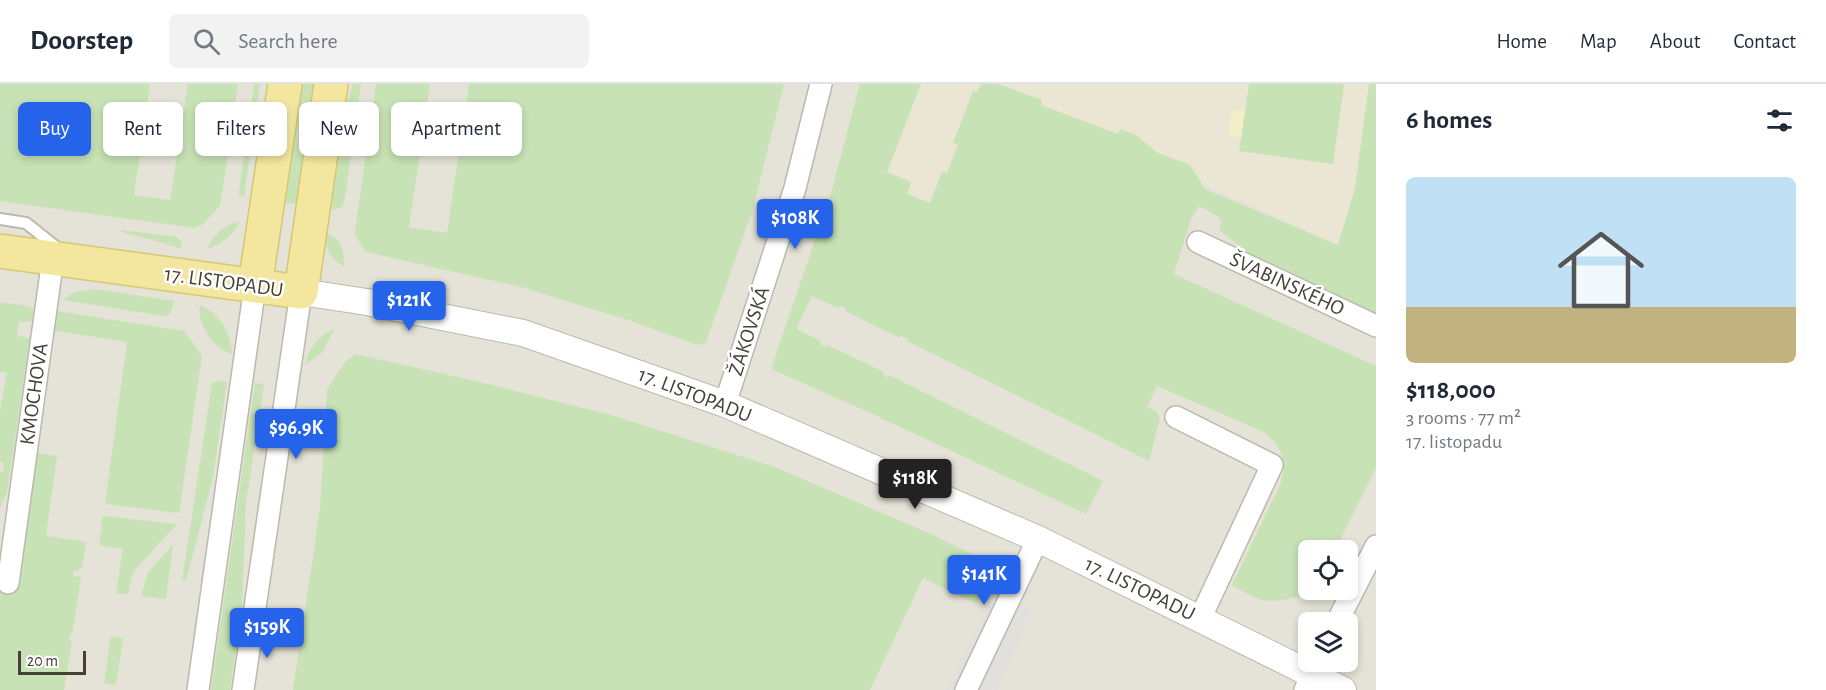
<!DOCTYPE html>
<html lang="en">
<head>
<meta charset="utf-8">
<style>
	:root { --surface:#fff; --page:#f2f2f3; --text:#1f2937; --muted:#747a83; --line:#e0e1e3; --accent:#2563eb }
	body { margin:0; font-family:"Alegreya Sans",sans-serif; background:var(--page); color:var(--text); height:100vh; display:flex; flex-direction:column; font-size:22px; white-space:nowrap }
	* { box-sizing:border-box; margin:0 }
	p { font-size:20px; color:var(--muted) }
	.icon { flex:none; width:33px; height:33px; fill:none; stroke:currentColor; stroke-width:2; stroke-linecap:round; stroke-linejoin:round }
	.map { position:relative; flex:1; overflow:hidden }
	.panel { display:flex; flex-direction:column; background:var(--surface); width:450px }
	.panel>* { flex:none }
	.guide { position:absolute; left:18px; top:18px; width:570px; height:54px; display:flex; gap:12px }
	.controls { position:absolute; left:1298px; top:456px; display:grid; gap:12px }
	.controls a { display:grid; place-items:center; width:60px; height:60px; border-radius:9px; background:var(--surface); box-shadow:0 3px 9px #0003; font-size:30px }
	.scale { position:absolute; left:18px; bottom:15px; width:68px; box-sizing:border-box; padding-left:6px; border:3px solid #454137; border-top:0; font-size:16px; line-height:21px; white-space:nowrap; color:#454137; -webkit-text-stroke:4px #fff; paint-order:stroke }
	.price { position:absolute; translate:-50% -51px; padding:0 14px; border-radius:6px; background:var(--accent); color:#fff; font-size:20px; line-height:39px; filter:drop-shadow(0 2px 3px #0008) }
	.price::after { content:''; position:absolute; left:50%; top:36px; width:18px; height:14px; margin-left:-9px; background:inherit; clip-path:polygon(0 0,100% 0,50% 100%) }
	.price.current { background:#222; color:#fff }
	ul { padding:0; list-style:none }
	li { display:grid; align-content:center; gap:12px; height:318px; padding:0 30px }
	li+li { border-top:2px solid var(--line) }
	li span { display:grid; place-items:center; height:186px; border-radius:9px; color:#555 }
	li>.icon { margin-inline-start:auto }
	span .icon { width:108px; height:108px; fill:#fffc; stroke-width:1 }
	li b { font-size:26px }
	h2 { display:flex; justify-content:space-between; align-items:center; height:72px; padding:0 30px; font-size:26px }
	.pill { padding:0 21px; border-radius:9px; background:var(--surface); box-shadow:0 3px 9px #0003; font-size:21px; line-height:54px }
	.pill.current { background:var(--accent); color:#fff }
	header { display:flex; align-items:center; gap:36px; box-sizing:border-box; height:84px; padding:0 30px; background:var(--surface); border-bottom:2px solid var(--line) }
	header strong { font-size:28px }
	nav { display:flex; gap:33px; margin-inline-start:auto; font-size:21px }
	.search { width:420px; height:54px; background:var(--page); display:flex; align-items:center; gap:15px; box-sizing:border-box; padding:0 21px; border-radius:9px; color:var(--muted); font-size:22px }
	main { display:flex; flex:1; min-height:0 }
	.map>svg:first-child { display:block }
</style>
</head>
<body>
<header>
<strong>Doorstep</strong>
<div class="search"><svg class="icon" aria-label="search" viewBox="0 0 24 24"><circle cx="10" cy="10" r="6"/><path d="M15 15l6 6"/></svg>Search here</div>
<nav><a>Home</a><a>Map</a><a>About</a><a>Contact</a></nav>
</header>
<main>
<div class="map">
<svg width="1376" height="606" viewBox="0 0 1376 606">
	<rect width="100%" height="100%" fill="#f2f0e8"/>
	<path fill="#e5e3d7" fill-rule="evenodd" d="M0 0H1376V606H0ZM1308 466H1347V506H1308ZM1308 538H1347V578H1308Z"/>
	<path fill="#eae6d3" d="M882 0H1369L1355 104 1339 162 1213 104 1018 21 956 128 859 94Z"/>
	<g fill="#c7e2b5">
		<path d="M0 0H150L134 111 170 116 188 0H238L220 122 202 141 194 144 0 117Z"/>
		<path d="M254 0H260L244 113 239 111V108Z"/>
		<path d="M298 0H317L300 120 281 118Z"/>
		<path d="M353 0H361L344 119C340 127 334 125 327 124L336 54Z"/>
		<path d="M376 0H430L409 143 447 149 469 0H784L752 128 706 258 700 261 695 260 628 236 521 203 366 168 356 153 355 148Z"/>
		<path d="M860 0H921L887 88 911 98 907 110 930 119 942 88 947 89 958 61 953 59 973 7 977 8 981 0H998L1042 16 1041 21 1118 50 1120 45 1136 51 1156 68 1190 81 1205 105 1338 161 1355 104 1369 0H1376V232L1267 183 1219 146 1222 139 1219 133 1199 122 1191 135 1174 190 1376 282V384L1335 466H1308V506H1316L1315 507C1298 512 1279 520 1262 516 1252 513 1241 506 1232 501L1280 401C1287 380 1283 362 1264 348L1157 302 1147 323 1157 328 1160 334 1149 377 907 257 908 255 902 252 900 254 845 227 846 224 840 222 838 224 812 212 796 245 821 257 820 260 826 263 827 261 884 288 883 291 888 294 889 291 1103 397 1086 430 864 326 773 286 772 282 831 109Z"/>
		<path d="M1249 0H1344L1333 80 1239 67Z"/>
		<path d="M240 137C233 152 223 159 207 165 212 152 225 140 240 137Z"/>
		<path d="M122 146 176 153 181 156V164L122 148Z"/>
		<path d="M323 148C341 152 345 167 344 183 332 176 324 163 323 148Z"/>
		<path d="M94 205 174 217 170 230 163 232 63 216 73 209Z"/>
		<path d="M0 218 27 222 32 224 34 230 32 237 19 238 17 252 30 254 7 409 0 423V388H3L4 379 0 378V327L7 289 0 288Z"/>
		<path d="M200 221C220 230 231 249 232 270 214 266 196 239 200 221Z"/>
		<path d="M56 227 184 247 202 272 179 429 105 420 127 258 51 246Z"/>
		<path d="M334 245 323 268 305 281C309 264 318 252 334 245Z"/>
		<path d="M355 270 484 299 614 332 775 383 931 450 1000 484 976 520 923 494 870 606H293L320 425 327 305 345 278Z"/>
		<path d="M218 297 227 298 213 393 186 497H182L212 299Z"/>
		<path d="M255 299 264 300 246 419 242 522 230 606H211Z"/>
		<path d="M34 368 57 372 46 452 86 458 82 484H79V487H74L73 492 81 493 72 550H70L69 556H72L64 606H0V472L2 478Z"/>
		<path d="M103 432 177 440 133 488 128 511 116 509 123 465 99 461Z"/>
		<path d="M173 460 166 515 141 512 148 489Z"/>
		<path d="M111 552 123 554 116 601 104 599Z"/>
	</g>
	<path fill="#f2efc8" d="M1232 26 1245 27 1241 54 1228 52Z"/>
	<path fill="#e1e0dc" d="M998 500 1034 529 997 606H946Z"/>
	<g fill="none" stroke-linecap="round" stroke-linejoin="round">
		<g stroke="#bcb9ac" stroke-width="14">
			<path id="service" d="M0 135 26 139 60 166"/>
		</g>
		<g stroke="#bcb9ac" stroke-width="24">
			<g id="minor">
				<path d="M1198 158 1376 242"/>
				<path d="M725 320 795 104 821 0"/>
				<path d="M1176 333 1272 381 1200 535"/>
				<path d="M8 499 53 174"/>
				<path d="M1337 538 1376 462"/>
				<path d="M198 606 255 202"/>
				<path d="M243 606 301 208"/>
				<path d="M966 606 1038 455"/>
				<path d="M1305 606 1318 578"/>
			</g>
		</g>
		<g stroke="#bcb9ac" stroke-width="28">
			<path id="tertiary" d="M301 208 367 218 523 249 725 320 1038 455 1343 606"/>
		</g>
		<g stroke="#d6c772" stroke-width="36">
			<g id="primary">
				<path d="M0 167 301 208 331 0"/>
				<path d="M255 202 285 0"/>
			</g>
		</g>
		<use href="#service" stroke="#fff" stroke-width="10"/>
		<use href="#minor" stroke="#fff" stroke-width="21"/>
		<use href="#tertiary" stroke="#fff" stroke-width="26"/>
		<use href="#primary" stroke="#f3e7a0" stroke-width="33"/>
	</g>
	<g text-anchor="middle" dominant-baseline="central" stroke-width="5" stroke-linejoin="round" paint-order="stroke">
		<g font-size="21" fill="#454137" stroke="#fff">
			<text transform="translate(224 198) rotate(8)">17. LISTOPADU</text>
			<text transform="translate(1287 200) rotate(25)">ŠVABINSKÉHO</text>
			<text transform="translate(749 247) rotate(-72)">ŽÁKOVSKÁ</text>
			<text transform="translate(34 310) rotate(-82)">KMOCHOVA</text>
			<text transform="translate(695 311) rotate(21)">17. LISTOPADU</text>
			<text transform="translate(1140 505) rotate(26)">17. LISTOPADU</text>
		</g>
	</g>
</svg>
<div class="controls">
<a><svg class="icon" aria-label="locate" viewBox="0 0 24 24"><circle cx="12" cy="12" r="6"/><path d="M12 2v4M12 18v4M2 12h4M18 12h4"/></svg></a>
<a><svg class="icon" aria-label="layers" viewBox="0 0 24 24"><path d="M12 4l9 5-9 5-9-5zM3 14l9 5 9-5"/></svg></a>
</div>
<div class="scale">20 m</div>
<b class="price" style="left:795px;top:166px">$108K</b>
<b class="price" style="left:409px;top:248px">$121K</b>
<b class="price" style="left:296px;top:376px">$96.9K</b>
<b class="price current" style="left:915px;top:426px">$118K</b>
<b class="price" style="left:984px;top:522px">$141K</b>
<b class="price" style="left:267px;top:575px">$159K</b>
<div class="guide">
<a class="pill current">Buy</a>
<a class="pill">Rent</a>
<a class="pill">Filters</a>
<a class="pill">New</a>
<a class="pill">Apartment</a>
</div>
</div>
<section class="panel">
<h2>6 homes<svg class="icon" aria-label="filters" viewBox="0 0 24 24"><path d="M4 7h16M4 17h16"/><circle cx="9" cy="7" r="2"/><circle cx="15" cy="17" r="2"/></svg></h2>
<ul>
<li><span style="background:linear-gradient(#bfe0f5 70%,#c2b280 0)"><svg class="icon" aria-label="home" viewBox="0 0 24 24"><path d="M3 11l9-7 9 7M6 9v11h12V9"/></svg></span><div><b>$118,000</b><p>3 rooms · 77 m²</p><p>17. listopadu</p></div></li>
</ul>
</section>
</main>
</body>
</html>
